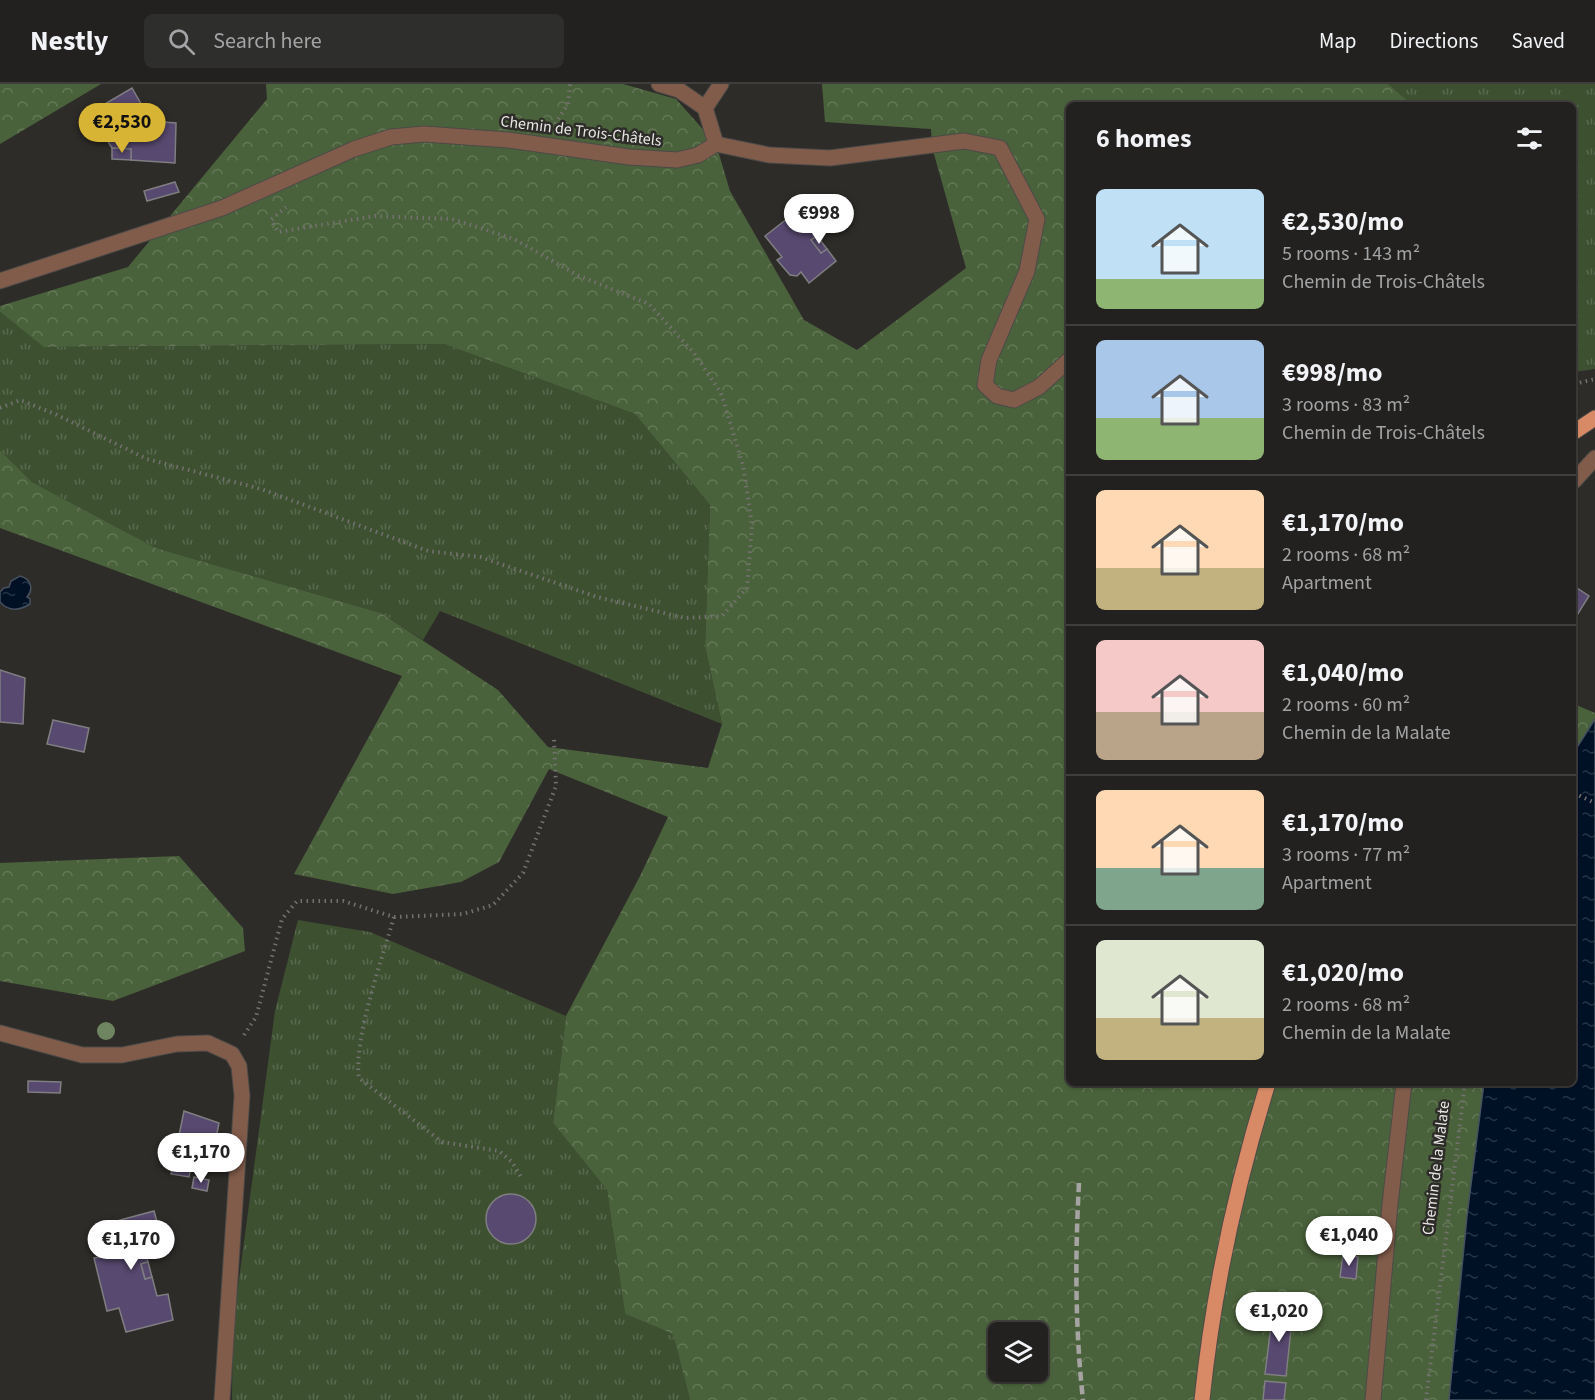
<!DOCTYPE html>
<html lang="en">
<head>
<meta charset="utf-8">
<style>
	:root { --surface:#22211f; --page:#2e2e2c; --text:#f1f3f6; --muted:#a2a3a4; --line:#3f3e3d; --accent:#d8b434 }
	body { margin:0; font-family:"Source Sans 3",sans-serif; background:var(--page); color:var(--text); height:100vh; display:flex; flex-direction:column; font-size:22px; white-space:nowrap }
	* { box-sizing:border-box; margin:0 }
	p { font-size:20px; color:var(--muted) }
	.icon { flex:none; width:33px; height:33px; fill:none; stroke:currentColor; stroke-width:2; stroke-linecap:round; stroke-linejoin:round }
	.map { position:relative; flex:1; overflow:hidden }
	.sheet { position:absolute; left:1066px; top:18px; width:510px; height:984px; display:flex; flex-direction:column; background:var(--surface); border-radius:9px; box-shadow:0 2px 4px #0004,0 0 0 2px var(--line) }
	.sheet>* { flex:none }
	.fabs { position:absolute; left:988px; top:1238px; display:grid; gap:12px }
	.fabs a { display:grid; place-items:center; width:60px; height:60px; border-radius:9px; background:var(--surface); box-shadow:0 2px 4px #0004,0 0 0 2px var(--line); font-size:30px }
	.price { position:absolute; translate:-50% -51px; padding:0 14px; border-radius:21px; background:#fff; color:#222; font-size:20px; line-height:39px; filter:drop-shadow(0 2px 3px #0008) }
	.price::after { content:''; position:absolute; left:50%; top:36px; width:18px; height:14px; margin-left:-9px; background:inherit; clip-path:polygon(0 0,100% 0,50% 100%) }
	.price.on { background:var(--accent); color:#111 }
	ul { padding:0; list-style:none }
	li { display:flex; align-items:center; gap:18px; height:150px; padding:0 30px }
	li+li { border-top:2px solid var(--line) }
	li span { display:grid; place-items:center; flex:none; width:168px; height:120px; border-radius:9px; color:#555 }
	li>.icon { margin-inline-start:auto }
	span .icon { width:72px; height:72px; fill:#fffc; stroke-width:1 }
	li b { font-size:26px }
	h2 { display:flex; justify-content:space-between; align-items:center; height:72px; padding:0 30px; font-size:26px }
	header { display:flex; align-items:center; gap:36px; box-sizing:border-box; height:84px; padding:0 30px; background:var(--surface); border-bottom:2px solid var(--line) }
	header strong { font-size:28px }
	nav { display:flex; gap:33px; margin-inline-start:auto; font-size:21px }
	.search { width:420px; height:54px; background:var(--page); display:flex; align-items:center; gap:15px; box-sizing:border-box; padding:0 21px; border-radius:9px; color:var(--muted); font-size:22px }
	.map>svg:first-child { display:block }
</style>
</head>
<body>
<header>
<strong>Nestly</strong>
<div class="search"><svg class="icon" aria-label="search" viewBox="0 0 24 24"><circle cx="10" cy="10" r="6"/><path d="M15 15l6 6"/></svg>Search here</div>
<nav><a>Map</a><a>Directions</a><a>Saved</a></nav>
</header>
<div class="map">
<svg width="1595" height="1316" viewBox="0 0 1595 1316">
	<defs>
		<pattern id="grass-tufts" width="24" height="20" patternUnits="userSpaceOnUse" patternTransform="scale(1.5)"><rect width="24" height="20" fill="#3d5131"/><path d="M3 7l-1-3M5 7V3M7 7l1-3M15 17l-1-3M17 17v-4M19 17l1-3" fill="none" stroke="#596a4f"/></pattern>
		<pattern id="forest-crowns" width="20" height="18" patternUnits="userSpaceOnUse" patternTransform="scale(1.5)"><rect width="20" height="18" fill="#4a623b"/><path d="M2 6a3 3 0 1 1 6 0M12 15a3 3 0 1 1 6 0" fill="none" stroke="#647857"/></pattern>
		<pattern id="water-ripples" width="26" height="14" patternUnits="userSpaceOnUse" patternTransform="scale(1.5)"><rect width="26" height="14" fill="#001126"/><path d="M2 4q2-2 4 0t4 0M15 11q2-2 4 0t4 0" fill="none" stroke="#253446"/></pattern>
	</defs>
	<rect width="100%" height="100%" fill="#2e2c29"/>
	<g fill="url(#grass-tufts)">
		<path d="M1388 0H1595V285L1574 288V21H1413Z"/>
		<path d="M0 228 45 263 444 260 635 330 710 421 705 562 722 640 440 527 423 556 381 529 156 464 32 398 0 366Z"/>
		<path d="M298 836 370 848 566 932 553 1039 607 1106 625 1230 673 1250 690 1316H232L233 1240 275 927Z"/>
	</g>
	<g fill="url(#forest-crowns)" fill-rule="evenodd">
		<path d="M0 0H101L0 60Z"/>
		<path d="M266 0H623L676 15 716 60 730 107 804 236 857 266 966 184 932 63 931 45 825 38 822 0H1388L1413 21H1070V999H1484L1467 1132 1449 1316H690L673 1250 625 1230 607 1106 553 1039 566 932 640 792 668 733 549 685 499 778 461 798 393 810 294 790 402 592 0 444V366L32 398 156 464 381 529 498 606 548 663 708 684 722 640 705 562 710 421 635 330 444 260 44 263 0 228V222L128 183 267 15ZM999 1248H1038V1287H999Z"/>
		<path d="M1574 620 1595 629V635L1574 668Z"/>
		<path d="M179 772 243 844 245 867 113 917 0 897V779Z"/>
	</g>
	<g fill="url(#water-ripples)" stroke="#465160" stroke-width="1.5">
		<path d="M20 492C31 495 34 505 27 513L30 515V520C19 527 9 528 0 518V508L4 504 9 503 11 497Z"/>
		<path d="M1595 635V1316H1449L1467 1132 1484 999H1574V668Z"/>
	</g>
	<g fill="#584970" stroke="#7f7e81" stroke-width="1.5">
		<path d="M132 4 151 37 176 39 175 79 131 76V65L112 64 98 42 106 38 98 24Z"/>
		<path d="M98 24 106 38 98 42 91 28Z"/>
		<path d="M112 64 131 65V76L112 75Z"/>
		<path d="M175 98 179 108 147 117 144 107Z"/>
		<path d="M797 127 817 152 811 156 821 169 827 165 836 177 809 199 801 188 797 192 790 191 777 176 782 173 765 152Z"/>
		<path d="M817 152 827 165 821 169 811 156Z"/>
		<path d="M1574 502 1589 512 1574 536Z"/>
		<path d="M0 586 25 594 23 640 0 638Z"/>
		<path d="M53 636 89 644 84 668 47 660Z"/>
		<path d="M28 997 61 998 60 1009 28 1008Z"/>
		<path d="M184 1027 219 1039 210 1085 191 1082 189 1093 171 1090Z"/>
		<path d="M194 1093 209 1096 207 1107 192 1104Z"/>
		<circle cx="511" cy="1135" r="25"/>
		<path d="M154 1127 163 1159 144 1163 148 1178 141 1180 145 1195 152 1193 157 1212 168 1210 173 1236 126 1248 119 1224 107 1227 94 1174 101 1173 94 1143Z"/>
		<path d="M1343 1171 1358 1173 1356 1195 1340 1193Z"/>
		<path d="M148 1178 152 1193 145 1195 141 1180Z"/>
		<path d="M1273 1225 1293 1227 1286 1292 1265 1290Z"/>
		<path d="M1265 1297 1286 1299 1284 1316H1263Z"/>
	</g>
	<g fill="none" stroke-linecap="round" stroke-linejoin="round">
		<g stroke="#4c4a47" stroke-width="17">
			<g id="minor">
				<path d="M659 0 679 6 705 24 716 60"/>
				<path d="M705 24 721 0"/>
				<path d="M0 197 222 124 354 65 391 53 424 50 508 56 629 73 677 76 698 71 716 60 769 71 830 74 964 57 1000 64 1037 135 1027 187 989 276 985 301 997 312 1014 316 1039 303 1070 275"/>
				<path d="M1574 397 1595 374"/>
				<path d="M0 949 82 971H122L177 960 208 959 232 970 239 982 242 1012 222 1316"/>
				<path d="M1373 1316 1390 1120 1404 999"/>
			</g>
		</g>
		<g stroke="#4c4a47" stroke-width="17">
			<g id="major">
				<path d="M1574 348 1595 334"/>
				<path d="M1202 1316C1213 1209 1236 1102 1268 999"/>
			</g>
		</g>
		<g stroke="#747270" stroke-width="4" stroke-dasharray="1.5 4.5" stroke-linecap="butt">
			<path d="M555 40 568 20 570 0"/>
			<path d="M1574 300 1595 295"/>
			<path d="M0 324 20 316 55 330 147 375 261 405 428 467 480 473 597 513 685 534 722 532 747 504 752 441 743 381 721 309 694 269 649 220 579 192 514 155 452 135 375 132 278 148 271 136 286 123"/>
			<path d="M1574 709 1595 719"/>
			<path d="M394 833 463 830 493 821 523 789 556 702 554 655"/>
			<path d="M244 951 256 933 282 835 297 817H343L394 833C383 872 353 956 359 994L442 1058 499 1067 512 1078 521 1093"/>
			<path d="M1426 1316 1465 999"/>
		</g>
		<use href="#minor" stroke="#825c4b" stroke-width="15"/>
		<use href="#major" stroke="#d78a65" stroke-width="15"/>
		<path stroke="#a6a4a2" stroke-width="4.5" stroke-dasharray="9 4.5" stroke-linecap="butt" d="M1079 1099C1075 1172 1075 1243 1083 1316"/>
	</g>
	<circle fill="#6f8561" cx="106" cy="947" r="9"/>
	<g text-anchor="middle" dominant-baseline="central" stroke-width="5" stroke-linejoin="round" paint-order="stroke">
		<g font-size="16" fill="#e9e7e6" stroke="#2e2c29">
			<text transform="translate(581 47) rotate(7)">Chemin de Trois-Châtels</text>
			<text transform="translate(1436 1084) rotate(-83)">Chemin de la Malate</text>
		</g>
	</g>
</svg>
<div class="fabs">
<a><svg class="icon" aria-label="layers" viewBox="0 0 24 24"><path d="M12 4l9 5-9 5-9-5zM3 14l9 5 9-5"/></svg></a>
</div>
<b class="price on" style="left:122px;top:70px">€2,530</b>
<b class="price" style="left:819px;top:161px">€998</b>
<b class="price" style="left:201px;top:1100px">€1,170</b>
<b class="price" style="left:1349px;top:1183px">€1,040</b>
<b class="price" style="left:131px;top:1187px">€1,170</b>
<b class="price" style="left:1279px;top:1259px">€1,020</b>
<section class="sheet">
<h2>6 homes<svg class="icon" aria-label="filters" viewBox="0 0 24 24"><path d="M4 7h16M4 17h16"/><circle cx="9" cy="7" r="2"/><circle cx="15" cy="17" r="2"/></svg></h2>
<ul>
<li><span style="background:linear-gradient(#bfe0f5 75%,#8fb573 0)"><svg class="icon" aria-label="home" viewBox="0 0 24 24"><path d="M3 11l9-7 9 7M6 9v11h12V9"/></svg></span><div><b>€2,530/mo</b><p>5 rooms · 143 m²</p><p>Chemin de Trois-Châtels</p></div></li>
<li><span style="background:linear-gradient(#a9c7e8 65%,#8fb573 0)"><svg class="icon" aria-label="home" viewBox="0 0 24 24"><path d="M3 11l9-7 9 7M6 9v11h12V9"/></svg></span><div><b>€998/mo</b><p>3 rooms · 83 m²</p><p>Chemin de Trois-Châtels</p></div></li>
<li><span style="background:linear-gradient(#ffd9b3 65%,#c2b280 0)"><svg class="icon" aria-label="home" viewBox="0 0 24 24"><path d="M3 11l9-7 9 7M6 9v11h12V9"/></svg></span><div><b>€1,170/mo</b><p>2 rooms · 68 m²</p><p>Apartment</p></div></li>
<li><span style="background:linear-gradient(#f6c9c9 60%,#b9a48a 0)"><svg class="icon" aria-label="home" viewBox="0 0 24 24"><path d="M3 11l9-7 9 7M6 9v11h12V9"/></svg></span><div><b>€1,040/mo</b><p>2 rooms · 60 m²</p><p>Chemin de la Malate</p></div></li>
<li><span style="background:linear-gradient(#ffd9b3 65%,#7fa58c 0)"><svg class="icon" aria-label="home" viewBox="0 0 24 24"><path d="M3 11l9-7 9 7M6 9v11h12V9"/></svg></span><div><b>€1,170/mo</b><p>3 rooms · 77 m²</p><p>Apartment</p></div></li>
<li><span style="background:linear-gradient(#dfe7d0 65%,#c2b280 0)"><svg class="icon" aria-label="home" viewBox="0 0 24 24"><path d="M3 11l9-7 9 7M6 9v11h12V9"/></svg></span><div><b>€1,020/mo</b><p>2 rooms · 68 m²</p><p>Chemin de la Malate</p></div></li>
</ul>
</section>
</div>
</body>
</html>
